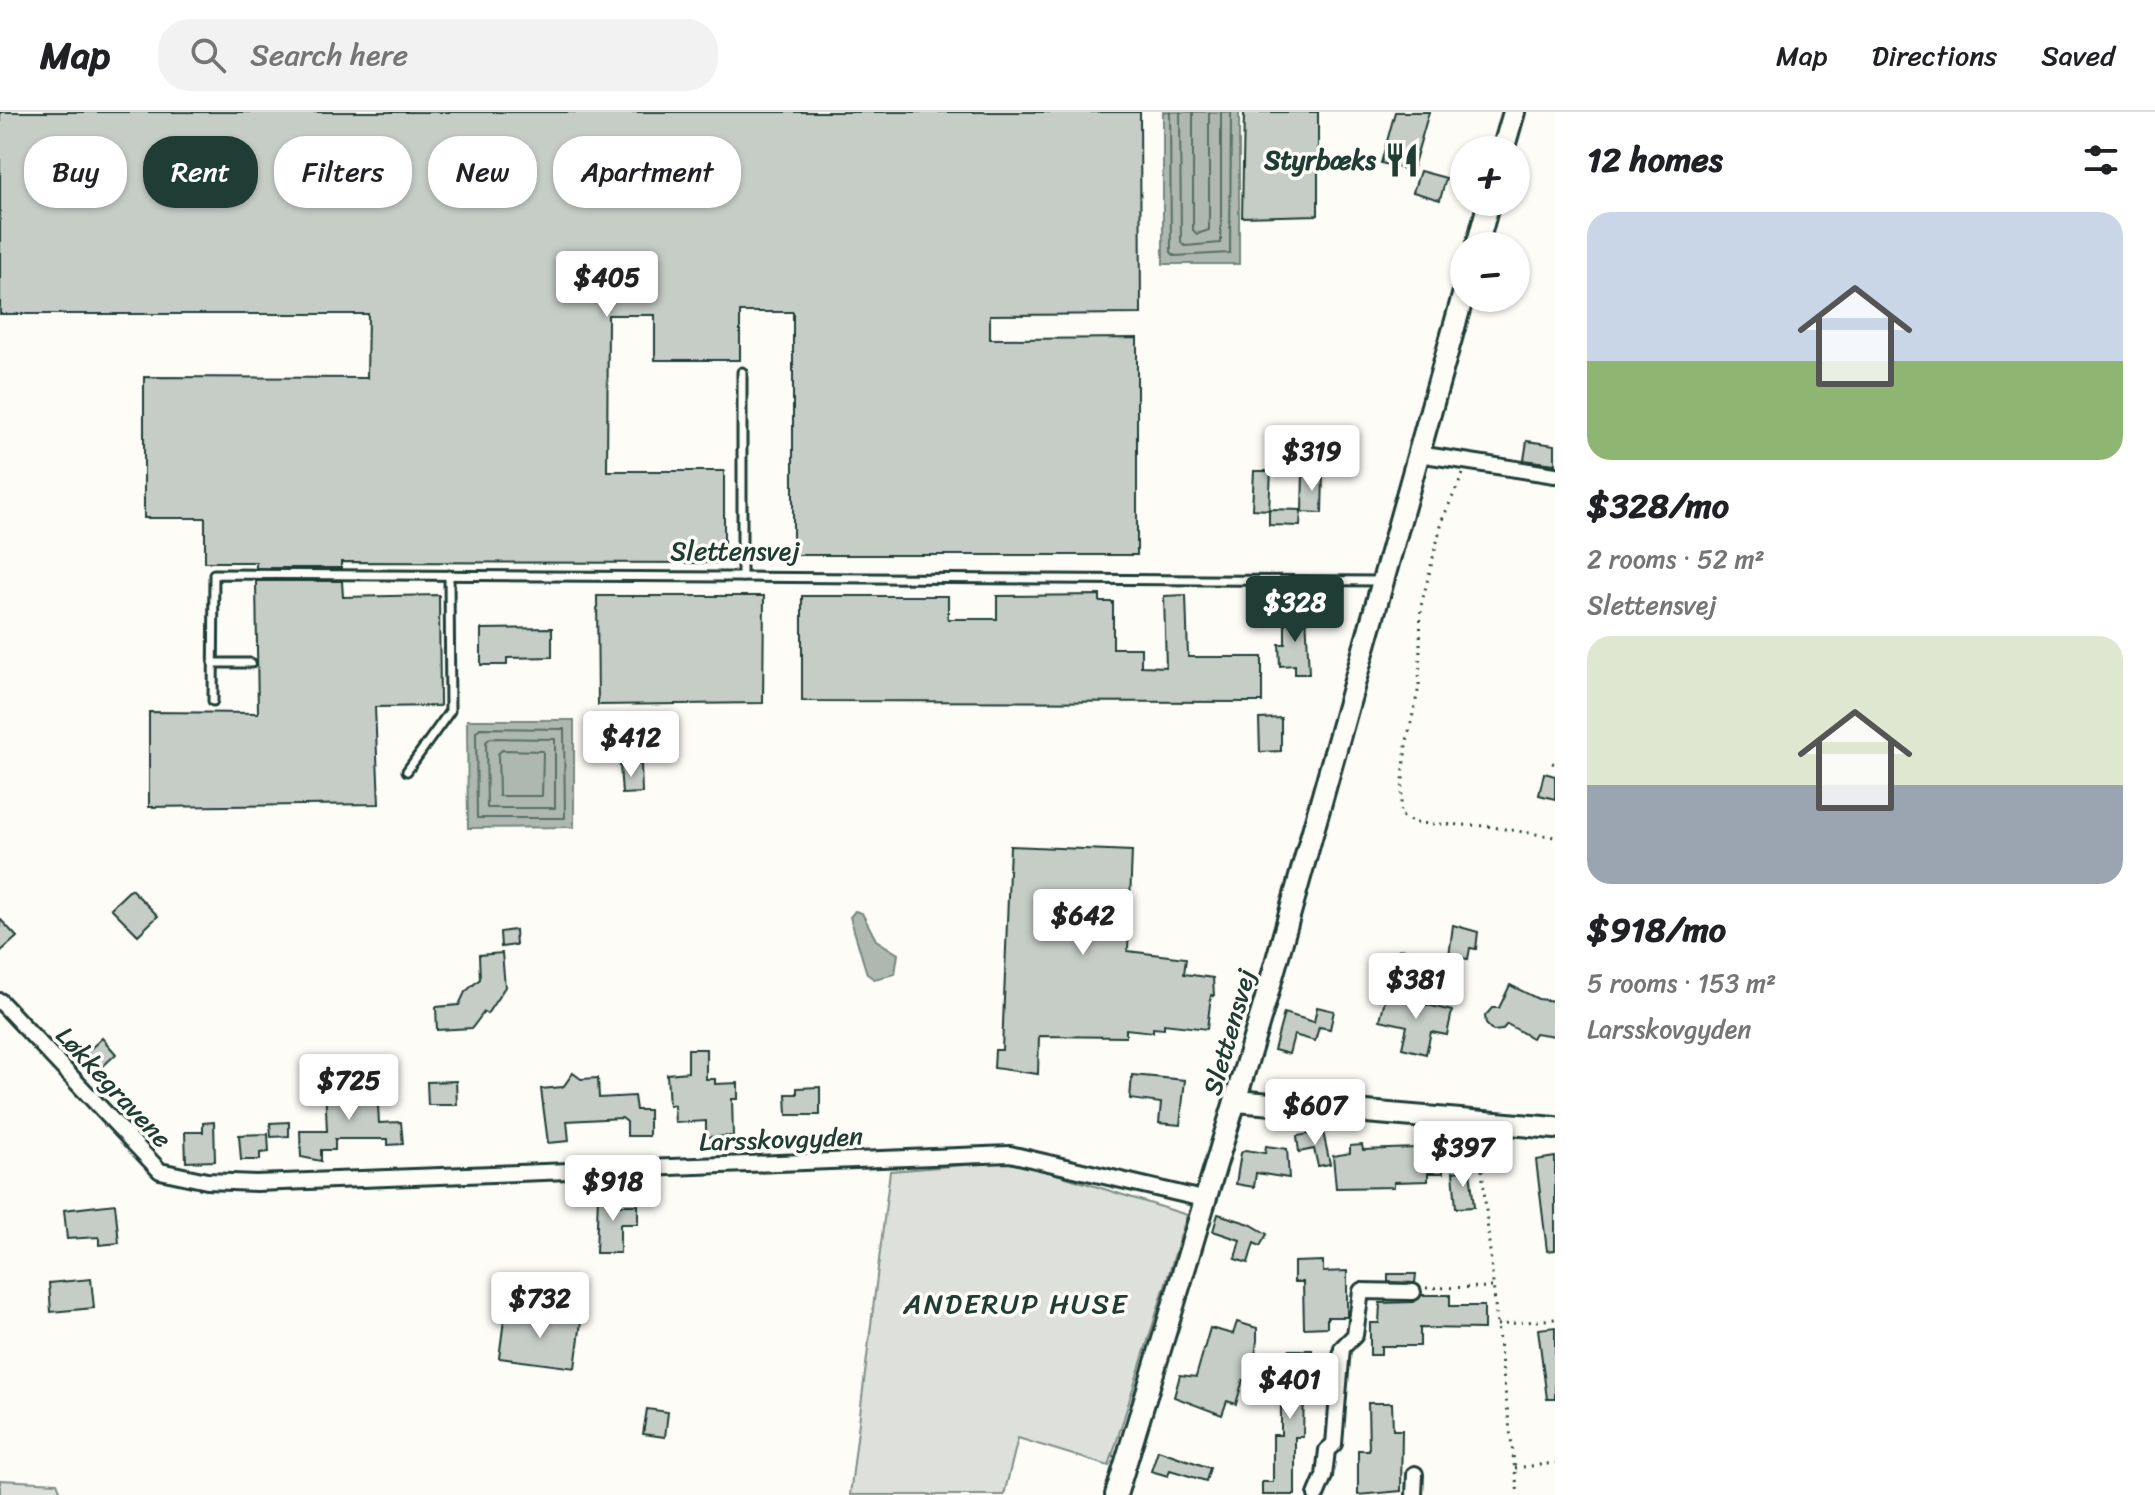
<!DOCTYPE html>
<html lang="en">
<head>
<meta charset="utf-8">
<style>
	:root { --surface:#fff; --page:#f2f2f2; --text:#202124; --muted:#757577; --line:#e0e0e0; --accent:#1f3d34 }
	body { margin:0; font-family:Sriracha,sans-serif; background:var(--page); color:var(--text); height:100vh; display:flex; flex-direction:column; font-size:30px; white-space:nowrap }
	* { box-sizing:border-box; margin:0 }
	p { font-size:26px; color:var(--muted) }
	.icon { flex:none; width:44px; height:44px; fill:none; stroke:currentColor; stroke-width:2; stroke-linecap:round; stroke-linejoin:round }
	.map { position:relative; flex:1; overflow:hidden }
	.panel { display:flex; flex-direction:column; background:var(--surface); width:600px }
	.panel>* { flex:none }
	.banner { position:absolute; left:24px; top:24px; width:760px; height:72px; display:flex; gap:16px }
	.buttons { position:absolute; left:1450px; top:24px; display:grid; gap:16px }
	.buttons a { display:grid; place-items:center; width:80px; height:80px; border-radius:50%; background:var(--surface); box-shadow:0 2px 6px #0004; font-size:40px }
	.price { position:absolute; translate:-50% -68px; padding:0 18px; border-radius:8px; background:#fff; color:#222; font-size:26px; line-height:52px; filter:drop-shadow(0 2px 4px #0008) }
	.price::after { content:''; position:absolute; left:50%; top:48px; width:24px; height:18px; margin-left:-12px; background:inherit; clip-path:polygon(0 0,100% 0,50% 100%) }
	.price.on { background:var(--accent); color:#fff }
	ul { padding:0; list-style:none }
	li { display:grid; align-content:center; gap:16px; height:424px; padding:0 32px }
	li span { display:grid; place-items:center; height:248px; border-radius:24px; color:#555 }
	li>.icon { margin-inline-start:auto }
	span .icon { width:144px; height:144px; fill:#fffc; stroke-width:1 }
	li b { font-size:34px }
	h2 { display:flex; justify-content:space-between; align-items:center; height:96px; padding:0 32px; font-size:34px }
	.pill { padding:0 28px; border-radius:32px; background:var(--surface); box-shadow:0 2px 6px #0004; font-size:28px; line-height:72px }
	.pill.on { background:var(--accent); color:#fff }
	header { display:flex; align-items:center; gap:48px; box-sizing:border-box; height:112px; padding:0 40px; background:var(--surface); border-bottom:2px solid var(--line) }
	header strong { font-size:38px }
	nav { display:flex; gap:44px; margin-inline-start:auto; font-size:28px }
	.search { width:560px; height:72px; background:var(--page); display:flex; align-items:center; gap:20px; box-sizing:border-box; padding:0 28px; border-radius:32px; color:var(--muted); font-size:30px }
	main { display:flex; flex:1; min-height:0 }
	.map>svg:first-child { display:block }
</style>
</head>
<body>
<header>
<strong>Map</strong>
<div class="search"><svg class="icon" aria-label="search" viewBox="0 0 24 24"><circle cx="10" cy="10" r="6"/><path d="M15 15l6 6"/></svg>Search here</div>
<nav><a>Map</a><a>Directions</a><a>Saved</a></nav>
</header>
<main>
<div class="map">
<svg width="1555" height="1383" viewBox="0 0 1555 1383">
	<rect width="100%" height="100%" fill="#fdfcf7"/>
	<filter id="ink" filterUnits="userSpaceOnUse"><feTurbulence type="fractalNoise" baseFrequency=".0125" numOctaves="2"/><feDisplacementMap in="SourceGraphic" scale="16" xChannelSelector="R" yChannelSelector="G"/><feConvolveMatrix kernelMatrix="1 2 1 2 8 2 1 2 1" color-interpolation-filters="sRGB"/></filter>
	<g filter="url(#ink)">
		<g fill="#dde0db" stroke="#7e8e88" stroke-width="2">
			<path d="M1015 1049 1187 1103 1109 1354 1018 1326 1004 1383H850L890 1059Z"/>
			<path d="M0 1368 57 1371 62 1383H0Z"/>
		</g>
		<g fill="#aeb8b1" stroke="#75877f" stroke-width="2">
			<rect x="1163" y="0" width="76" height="152"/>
			<path d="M467 608H574V715L468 716Z"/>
			<path d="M855 799 862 801 876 828 898 842 895 862 874 867 867 862 850 805Z"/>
			<path d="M1399 837 1410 838 1423 845 1424 852 1419 860 1434 863 1439 871 1437 880 1422 886 1382 873 1381 862 1390 857 1392 843Z"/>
		</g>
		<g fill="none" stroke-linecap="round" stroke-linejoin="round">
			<g stroke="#586e66" stroke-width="2">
				<path d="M1170 0 1171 140 1175 144 1230 141 1231 0"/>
				<path d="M1180 0 1181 130 1185 134 1221 131V0"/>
				<path d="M1193 0V118L1197 122 1209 118V0"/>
				<path d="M480 616 564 617 565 706H477L476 620Z"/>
				<path d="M490 626 555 627V696H487L486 630Z"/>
				<path d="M502 638 543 639 542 684H499L498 642Z"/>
				<path d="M1408 846 1414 851 1413 864 1428 870 1427 876 1395 868 1400 847Z"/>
			</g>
		</g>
		<g fill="#c6cdc7" stroke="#1f3d34" stroke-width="2">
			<path d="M0 0H1140L1141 202 990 203V227L1137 226V443H793V200H740V248H655V203H608L607 359H724V451L341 450V456H256V450H205V406H144V265L367 266 368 202H0Z"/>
			<path d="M1244 0H1318V103L1242 105Z"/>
			<path d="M1395 0H1429L1412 59 1381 51Z"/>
			<path d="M1420 59 1446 66 1440 88 1413 80Z"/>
			<path d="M1527 329 1555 333V352L1524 348Z"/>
			<path d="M1269 346 1304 348V361L1268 359Z"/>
			<path d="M1254 359H1271L1269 398 1252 397Z"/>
			<path d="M1303 361 1323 362 1322 401 1302 400Z"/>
			<path d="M1269 397 1301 398 1300 414 1269 413Z"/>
			<path d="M256 469H342L343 485 439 483 440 594 375 595 379 692 149 695V600L258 601Z"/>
			<path d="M1100 483V490H1113V536H1141V554L1166 555 1164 484 1186 483 1188 545H1262V590L802 589V484H948V507H997V484Z"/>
			<path d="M597 484H764L763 591 598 593Z"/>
			<path d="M1285 502H1306L1309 562H1295V553L1280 554 1279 532H1285Z"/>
			<path d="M552 516V545L507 546V553H481V517Z"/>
			<path d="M1281 606V639L1260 640 1259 607Z"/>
			<path d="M641 652 642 681 622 682 620 653Z"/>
			<path d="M1544 661 1555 664V687L1539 683Z"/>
			<path d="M1010 734 1132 739 1128 839 1186 846 1184 862 1213 866 1214 884 1211 883 1207 917 1164 912V917L1153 916V920L1126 917V925L1039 924 1038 962 994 956 995 938H1002Z"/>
			<path d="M131 777 158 804 138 823 111 796Z"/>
			<path d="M0 807 17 825 0 840Z"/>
			<path d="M1453 813 1478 820 1476 837 1470 836 1468 847 1449 844Z"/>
			<path d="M515 818 516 833 501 835 500 820Z"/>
			<path d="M502 841 505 875 487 902 484 900 472 916 437 918 436 895 459 893 465 880 480 867 479 843Z"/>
			<path d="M1510 873 1538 887 1555 889V924L1535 921 1532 926 1507 912 1502 918 1493 919 1486 912 1485 904 1492 896H1499Z"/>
			<path d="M1386 883 1452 899 1447 923 1431 920 1426 942 1402 936 1407 914 1380 908Z"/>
			<path d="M1317 895 1334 899 1330 917 1319 915 1315 929 1294 923 1289 942 1274 938 1284 901 1314 910Z"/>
			<path d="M102 926 116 942 101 956 87 940Z"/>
			<path d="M688 937H706V967H715V972L738 971V987H732L733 1024 706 1025V1009L675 1011 674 993 669 994 667 962 688 960Z"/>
			<path d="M573 961 581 967 598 966 599 986 634 984 636 998H649V1024H627V1010L622 1006 567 1009 569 1029 548 1031 541 977 563 975Z"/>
			<path d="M1132 963 1185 968 1180 1013 1159 1011 1161 991 1130 987Z"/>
			<path d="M456 969 457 993H428L427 970Z"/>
			<path d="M340 973V977L377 975 379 1011 401 1010 403 1032 388 1033V1027H335V1038H321V1049L301 1045 300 1019H327L325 974Z"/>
			<path d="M820 975V1003H787L786 982H797V976Z"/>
			<path d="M214 1010 215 1049 186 1050 185 1020H203V1011Z"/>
			<path d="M289 1010V1024L271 1025 270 1011Z"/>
			<path d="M1323 1020 1330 1052 1318 1054 1314 1037 1299 1040 1297 1024Z"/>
			<path d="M268 1022 269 1040 260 1041V1048H241L239 1023Z"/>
			<path d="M1362 1033 1363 1038 1442 1035 1443 1061H1428V1069L1394 1070V1075L1336 1076 1333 1044 1350 1041V1034Z"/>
			<path d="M1266 1034 1287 1037 1289 1066 1256 1061 1254 1075 1236 1072 1241 1041 1245 1038 1265 1041Z"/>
			<path d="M1555 1045V1138L1547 1139 1536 1048Z"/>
			<path d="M1470 1058 1474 1095 1456 1096 1453 1060Z"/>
			<path d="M598 1083H613V1093H638V1112H620V1141H596Z"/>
			<path d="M115 1092 119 1131 99 1133V1125L67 1127 64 1098Z"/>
			<path d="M1218 1102 1250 1112 1267 1122 1260 1134 1254 1131 1248 1151 1235 1147 1240 1128 1213 1119Z"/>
			<path d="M1323 1149V1160L1347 1159V1205H1327V1215L1304 1216 1303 1170H1294V1150Z"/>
			<path d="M1388 1162H1416L1415 1171 1388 1170Z"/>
			<path d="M91 1167 94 1196 51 1200 49 1171Z"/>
			<path d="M1422 1183H1450V1194H1484V1217L1420 1216V1234H1381V1243H1370V1211H1379L1380 1191 1414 1190Z"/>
			<path d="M505 1200 581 1210 575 1256 499 1246Z"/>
			<path d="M1237 1210 1257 1216V1228L1252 1271 1243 1268 1236 1292 1227 1289 1222 1303 1174 1285 1180 1263 1196 1265 1210 1216 1233 1222Z"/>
			<path d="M1555 1215V1287H1547L1538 1217Z"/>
			<path d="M1289 1238H1312V1277H1304L1303 1325H1295V1383H1262V1370H1273V1323H1281V1292H1274V1278H1281L1282 1251H1289Z"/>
			<path d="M1368 1291H1392L1393 1318H1402L1401 1379 1358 1383V1338H1369Z"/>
			<path d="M647 1297 668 1300 665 1325 643 1322Z"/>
			<path d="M1158 1338 1210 1356 1206 1369 1170 1358 1168 1364 1151 1359Z"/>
		</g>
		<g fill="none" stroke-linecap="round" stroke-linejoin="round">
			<g stroke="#1f3d34" stroke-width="13">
				<g id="lane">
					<path d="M742 260V465"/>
					<path d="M213 551H251"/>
					<path d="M213 589 214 462 1380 469"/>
					<path d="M407 659 450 599 449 463"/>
				</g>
			</g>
			<g stroke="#1f3d34" stroke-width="20">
				<g id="street">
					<path d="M1418 342 1555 363"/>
					<path d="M0 889 160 1059 207 1069 256 1071 1010 1042 1207 1088"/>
					<path d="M1316 1383 1324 1364 1327 1338 1334 1332 1342 1236 1355 1223 1361 1179 1413 1180"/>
					<path d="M1414 1383 1415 1362"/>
				</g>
			</g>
			<g stroke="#1f3d34" stroke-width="26">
				<g id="secondary">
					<path d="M1503 38 1514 0"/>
					<path d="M1477 134 1489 90"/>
					<path d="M1236 989 1555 1016"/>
					<path d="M1116 1383 1265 890 1464 180"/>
				</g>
			</g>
			<g stroke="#1f3d34" stroke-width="3" stroke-dasharray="2 6" stroke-linecap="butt">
				<path d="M1463 362 1443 406 1421 494 1419 575 1406 633 1400 703 1414 711 1486 714 1555 725"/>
				<path d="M1552 651 1555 652"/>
				<path d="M1479 1026 1497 1213 1518 1383"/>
				<path d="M1426 1176 1493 1175"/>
				<path d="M1497 1213 1555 1207"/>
				<path d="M1515 1356 1555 1351"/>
			</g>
			<use href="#lane" stroke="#fdfcf7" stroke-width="7"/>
			<use href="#street" stroke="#fdfcf7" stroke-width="14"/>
			<use href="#secondary" stroke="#fdfcf7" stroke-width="20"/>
		</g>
	</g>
	<defs>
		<g id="restaurant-bare" transform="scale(2.76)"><path d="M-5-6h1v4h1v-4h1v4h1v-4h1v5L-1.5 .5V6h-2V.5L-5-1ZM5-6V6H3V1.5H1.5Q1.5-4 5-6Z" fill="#1f3d34" stroke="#fdfcf7" stroke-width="2.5" paint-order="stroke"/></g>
	</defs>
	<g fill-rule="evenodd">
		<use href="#restaurant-bare" x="1402" y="48"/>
	</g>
	<g text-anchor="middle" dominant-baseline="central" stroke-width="7" stroke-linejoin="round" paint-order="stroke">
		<g font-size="26" font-weight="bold" fill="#1f3d34" stroke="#fdfcf7" text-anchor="end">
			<text x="1376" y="48">Styrbæks</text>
		</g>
		<g font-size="26" fill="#1f3d34" stroke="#fdfcf7">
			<text x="735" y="439">Slettensvej</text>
			<text transform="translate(1229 920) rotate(-74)">Slettensvej</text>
			<text transform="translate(114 975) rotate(47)">Løkkegravene</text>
			<text transform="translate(781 1027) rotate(-2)">Larsskovgyden</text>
		</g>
		<g font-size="28" letter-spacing="2" fill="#1f3d34" stroke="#fdfcf7">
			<text x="1016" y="1191">ANDERUP HUSE</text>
		</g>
	</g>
</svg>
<div class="buttons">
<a>+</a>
<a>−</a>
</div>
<b class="price" style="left:607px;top:207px">$405</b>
<b class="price" style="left:1312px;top:381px">$319</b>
<b class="price on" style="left:1295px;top:532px">$328</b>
<b class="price" style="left:631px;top:667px">$412</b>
<b class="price" style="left:1083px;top:845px">$642</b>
<b class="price" style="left:1416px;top:909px">$381</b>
<b class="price" style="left:349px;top:1010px">$725</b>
<b class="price" style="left:1315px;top:1035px">$607</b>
<b class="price" style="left:1463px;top:1077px">$397</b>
<b class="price" style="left:613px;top:1111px">$918</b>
<b class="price" style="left:540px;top:1228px">$732</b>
<b class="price" style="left:1290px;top:1309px">$401</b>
<div class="banner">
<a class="pill">Buy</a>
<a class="pill on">Rent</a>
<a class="pill">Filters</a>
<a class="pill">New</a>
<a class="pill">Apartment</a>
</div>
</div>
<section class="panel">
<h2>12 homes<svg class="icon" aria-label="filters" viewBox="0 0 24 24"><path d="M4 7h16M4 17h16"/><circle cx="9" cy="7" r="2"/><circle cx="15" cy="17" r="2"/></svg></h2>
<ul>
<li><span style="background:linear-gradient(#c9d6e8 60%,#8fb573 0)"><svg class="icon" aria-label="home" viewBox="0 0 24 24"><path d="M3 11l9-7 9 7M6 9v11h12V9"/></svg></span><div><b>$328/mo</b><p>2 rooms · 52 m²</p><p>Slettensvej</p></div></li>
<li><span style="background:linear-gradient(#dfe7d0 60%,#9aa5b1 0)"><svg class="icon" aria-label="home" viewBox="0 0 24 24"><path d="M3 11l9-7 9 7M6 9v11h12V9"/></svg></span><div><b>$918/mo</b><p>5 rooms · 153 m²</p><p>Larsskovgyden</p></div></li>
</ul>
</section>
</main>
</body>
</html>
